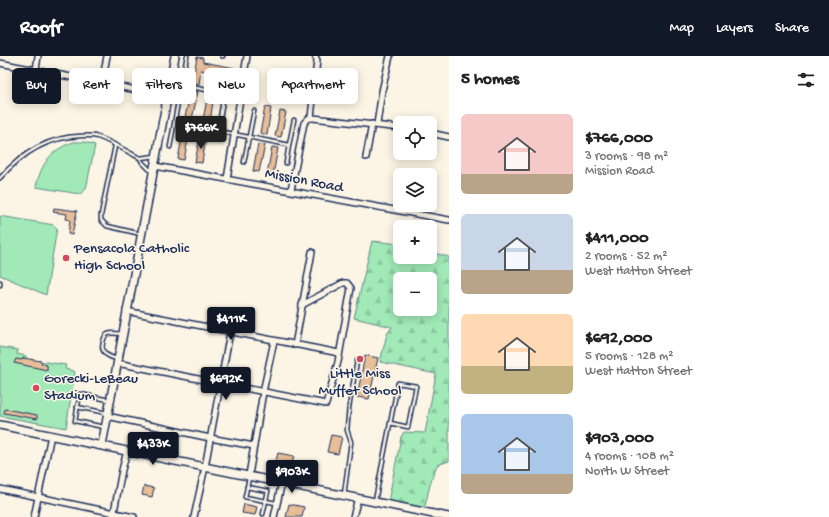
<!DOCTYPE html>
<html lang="en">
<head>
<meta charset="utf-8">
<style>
	:root { --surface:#fff; --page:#f2f2f2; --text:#222; --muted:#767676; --accent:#111827 }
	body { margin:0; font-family:"Gochi Hand",sans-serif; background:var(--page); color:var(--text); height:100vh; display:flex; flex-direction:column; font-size:15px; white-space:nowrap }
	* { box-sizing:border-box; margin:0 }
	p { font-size:13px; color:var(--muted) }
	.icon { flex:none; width:22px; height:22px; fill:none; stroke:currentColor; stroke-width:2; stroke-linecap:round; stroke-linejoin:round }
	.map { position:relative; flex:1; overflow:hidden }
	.panel { display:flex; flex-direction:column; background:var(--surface); width:380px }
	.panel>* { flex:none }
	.guide { position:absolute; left:12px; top:12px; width:377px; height:36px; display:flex; gap:8px }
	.tools { position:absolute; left:393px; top:60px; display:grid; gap:8px }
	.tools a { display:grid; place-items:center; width:44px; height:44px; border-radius:6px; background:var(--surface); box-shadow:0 2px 10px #0003; font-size:20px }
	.price { position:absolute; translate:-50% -34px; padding:0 9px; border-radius:4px; background:var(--accent); color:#fff; font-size:13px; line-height:26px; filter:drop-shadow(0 1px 2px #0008) }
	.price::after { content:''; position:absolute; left:50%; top:24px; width:12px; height:9px; margin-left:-6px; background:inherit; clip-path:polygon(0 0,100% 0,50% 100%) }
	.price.current { background:#222; color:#fff }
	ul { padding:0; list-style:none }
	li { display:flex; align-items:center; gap:12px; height:100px; padding:0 12px }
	li span { display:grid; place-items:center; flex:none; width:112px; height:80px; border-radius:6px; color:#555 }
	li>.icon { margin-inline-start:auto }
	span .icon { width:48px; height:48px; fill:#fffc; stroke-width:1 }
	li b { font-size:17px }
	h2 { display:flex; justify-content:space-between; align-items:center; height:48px; padding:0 12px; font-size:17px }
	.tag { padding:0 14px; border-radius:6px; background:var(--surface); box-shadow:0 2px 10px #0003; font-size:14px; line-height:36px }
	.tag.current { background:var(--accent); color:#fff }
	header { display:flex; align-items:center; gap:24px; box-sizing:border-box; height:56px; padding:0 20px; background:var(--accent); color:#fff }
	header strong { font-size:19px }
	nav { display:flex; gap:22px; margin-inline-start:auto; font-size:14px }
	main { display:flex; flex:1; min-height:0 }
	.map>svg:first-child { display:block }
</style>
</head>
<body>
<header>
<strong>Roofr</strong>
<nav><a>Map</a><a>Layers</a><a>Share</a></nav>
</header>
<main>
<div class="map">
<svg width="449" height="461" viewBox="0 0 449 461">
	<defs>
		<pattern id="forest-firs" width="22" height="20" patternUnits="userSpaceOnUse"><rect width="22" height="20" fill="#a1e9b6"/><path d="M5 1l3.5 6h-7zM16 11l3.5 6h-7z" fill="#8ac89f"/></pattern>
	</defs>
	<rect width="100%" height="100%" fill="#fcf5e5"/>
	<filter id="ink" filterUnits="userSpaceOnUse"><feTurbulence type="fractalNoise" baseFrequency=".025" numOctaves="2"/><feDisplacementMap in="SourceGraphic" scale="8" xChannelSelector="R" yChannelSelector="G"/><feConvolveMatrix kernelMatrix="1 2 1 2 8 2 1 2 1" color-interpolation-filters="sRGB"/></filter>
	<g filter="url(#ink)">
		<path fill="url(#forest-firs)" stroke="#5e8c8a" fill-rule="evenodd" d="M372 185 400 188V201H430V196L449 201V405L437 409 431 425 424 454 388 446 401 381 404 376 425 377 436 318 380 306 387 278 392 271 354 262ZM400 223H430V253H400Z"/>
		<g fill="#a1e9b6" stroke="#5e8c8a">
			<path d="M74 86H84L95 89 86 133 80 138 36 131C41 108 51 93 74 86Z"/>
			<path d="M0 160 54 169 57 172 46 239 0 219Z"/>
			<path d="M0 291 18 294 17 298 26 300V303L66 309 65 313 74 315 75 316 66 372 0 360Z"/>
		</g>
		<g fill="#e8be98" stroke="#1b2f5e">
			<path d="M197 1 203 2V6L235 12 234 21 201 14 199 28 192 27Z"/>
			<path d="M191 35 198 36 192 63 185 61Z"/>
			<path d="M208 38 214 39 210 66 203 64Z"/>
			<path d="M265 51 271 52 267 79 260 77Z"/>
			<path d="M280 55 286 56 281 81 275 80Z"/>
			<path d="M183 76 189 78 184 104 178 103Z"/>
			<path d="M200 80 206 81 202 107 195 106Z"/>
			<path d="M258 88 265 89 259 116 253 115Z"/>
			<path d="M272 91 278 92 273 119 267 118Z"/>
			<path d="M54 152 77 155 72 179 68 178 70 164 66 163 67 158 53 156Z"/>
			<path d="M365 299 378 302 369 343 357 341Z"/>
			<path d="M23 302 41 305 42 308 47 309V314L14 307 16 303 22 304Z"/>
			<path d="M5 353 37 359V363L4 357Z"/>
			<path d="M331 379 342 381 338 398 327 396Z"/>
			<path d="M278 397 294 400 291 411 275 408Z"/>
			<path d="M144 430 154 432 152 441 142 439Z"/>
			<path d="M244 448 257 451 255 459 242 457Z"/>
			<path d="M289 448 304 451 302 461H286Z"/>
		</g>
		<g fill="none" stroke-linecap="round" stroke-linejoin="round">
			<g stroke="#1b2f5e" stroke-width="5.5">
				<g id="lane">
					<path d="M222 0H223"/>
					<path d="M181 29 187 0"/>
					<path d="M115 90 101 159V164L107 170 141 178"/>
					<path d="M170 91 181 29 217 36 221 38 223 44 218 75 289 89 294 64"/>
					<path d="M244 106 254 55"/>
					<path d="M286 107 289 89"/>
					<path d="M152 116 142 106 140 102 156 100"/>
					<path d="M0 122C21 98 47 81 80 80 86 80 92 79 98 81 112 86 126 95 140 102"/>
					<path d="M0 226V229"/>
					<path d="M118 303C108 301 100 297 103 286 104 282 105 279 108 278 112 276 117 278 122 278"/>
					<path d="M77 351 107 357"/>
					<path d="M104 371 75 365 80 338 109 344"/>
					<path d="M249 422 245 441 276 447"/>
					<path d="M247 431 268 435 263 458"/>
					<path d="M344 439 351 386 347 374 349 351 357 305"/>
					<path d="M375 445 398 327 416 330 408 371 390 367"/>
				</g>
			</g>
			<g stroke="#1b2f5e" stroke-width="8">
				<g id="street">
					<path d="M0 7 167 40"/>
					<path d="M36 14 38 0"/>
					<path d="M102 27 107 0"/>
					<path d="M311 62 317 4 315 0"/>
					<path d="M377 68 382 35 390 0"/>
					<path d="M430 77 449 81"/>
					<path d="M366 101 372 68"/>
					<path d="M155 110 449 164"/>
					<path d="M227 123 247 0"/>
					<path d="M291 134 304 67 309 62H313L400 72"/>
					<path d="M126 255 339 297"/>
					<path d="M295 289 312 196"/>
					<path d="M117 307 326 348 338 306 351 232 347 227H343L302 249"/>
					<path d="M107 360 210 382 254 390"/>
					<path d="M249 419 263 336 274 285"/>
					<path d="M0 433 134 461"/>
					<path d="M34 461 51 379"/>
					<path d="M113 461 122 414 127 395"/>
					<path d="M194 461 205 411 230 276"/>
					<path d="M274 461 282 426"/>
					<path d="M353 461 358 442"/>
				</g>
			</g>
			<g stroke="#1b2f5e" stroke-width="10">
				<g id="secondary">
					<path d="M0 369 448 461"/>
					<path d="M102 389 175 0"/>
				</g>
			</g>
			<use href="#lane" stroke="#fcf5e5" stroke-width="2.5"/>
			<use href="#street" stroke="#fcf5e5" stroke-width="5"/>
			<use href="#secondary" stroke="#fcf5e5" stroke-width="7"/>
		</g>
	</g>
	<g fill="#d1495b" stroke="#fcf5e5" stroke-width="1.5">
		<circle cx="66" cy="202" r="4"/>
		<circle cx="360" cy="303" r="4"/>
		<circle cx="36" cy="332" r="4"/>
	</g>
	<g text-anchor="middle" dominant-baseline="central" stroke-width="3" stroke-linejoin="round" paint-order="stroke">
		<g font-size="15" fill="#1b2f5e" stroke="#fcf5e5">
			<text transform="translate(304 125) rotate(11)">Mission Road</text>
		</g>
		<g font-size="15" fill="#1b2f5e" stroke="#fcf5e5" text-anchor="start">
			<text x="74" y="193">Pensacola Catholic<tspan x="74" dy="17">High School</tspan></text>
			<text x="360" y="318" text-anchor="middle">Little Miss<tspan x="360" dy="17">Muffet School</tspan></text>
			<text x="44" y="323">Gorecki-LeBeau<tspan x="44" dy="17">Stadium</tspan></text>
		</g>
	</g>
</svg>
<div class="tools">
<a><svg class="icon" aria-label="locate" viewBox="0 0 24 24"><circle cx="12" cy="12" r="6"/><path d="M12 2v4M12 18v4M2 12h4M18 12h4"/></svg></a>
<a><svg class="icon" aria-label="layers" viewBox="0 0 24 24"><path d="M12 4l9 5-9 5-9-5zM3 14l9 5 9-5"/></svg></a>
<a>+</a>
<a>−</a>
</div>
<b class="price current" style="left:201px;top:94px">$766K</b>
<b class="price" style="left:231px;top:285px">$411K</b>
<b class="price" style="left:226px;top:345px">$692K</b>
<b class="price" style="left:153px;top:410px">$433K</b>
<b class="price" style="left:292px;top:438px">$903K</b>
<div class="guide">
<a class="tag current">Buy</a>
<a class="tag">Rent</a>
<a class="tag">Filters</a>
<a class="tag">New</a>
<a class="tag">Apartment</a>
</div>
</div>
<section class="panel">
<h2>5 homes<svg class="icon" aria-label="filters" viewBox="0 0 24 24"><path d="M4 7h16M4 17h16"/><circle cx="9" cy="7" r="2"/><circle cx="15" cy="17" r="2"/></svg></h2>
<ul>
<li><span style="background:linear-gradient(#f6c9c9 75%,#b9a48a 0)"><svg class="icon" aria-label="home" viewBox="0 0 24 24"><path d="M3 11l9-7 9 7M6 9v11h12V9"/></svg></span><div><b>$766,000</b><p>3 rooms · 98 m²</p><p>Mission Road</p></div></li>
<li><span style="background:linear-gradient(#c9d6e8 70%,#b9a48a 0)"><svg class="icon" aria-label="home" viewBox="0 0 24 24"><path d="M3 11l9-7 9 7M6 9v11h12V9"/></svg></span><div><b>$411,000</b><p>2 rooms · 52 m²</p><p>West Hatton Street</p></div></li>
<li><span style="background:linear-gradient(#ffd9b3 65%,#c2b280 0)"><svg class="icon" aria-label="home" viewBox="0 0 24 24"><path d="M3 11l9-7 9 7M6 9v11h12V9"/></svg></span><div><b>$692,000</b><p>5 rooms · 128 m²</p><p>West Hatton Street</p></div></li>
<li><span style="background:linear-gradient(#a9c7e8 75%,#b9a48a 0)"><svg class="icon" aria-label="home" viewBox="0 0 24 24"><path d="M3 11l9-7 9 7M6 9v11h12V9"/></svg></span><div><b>$903,000</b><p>4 rooms · 108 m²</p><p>North W Street</p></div></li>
</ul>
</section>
</main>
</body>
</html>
